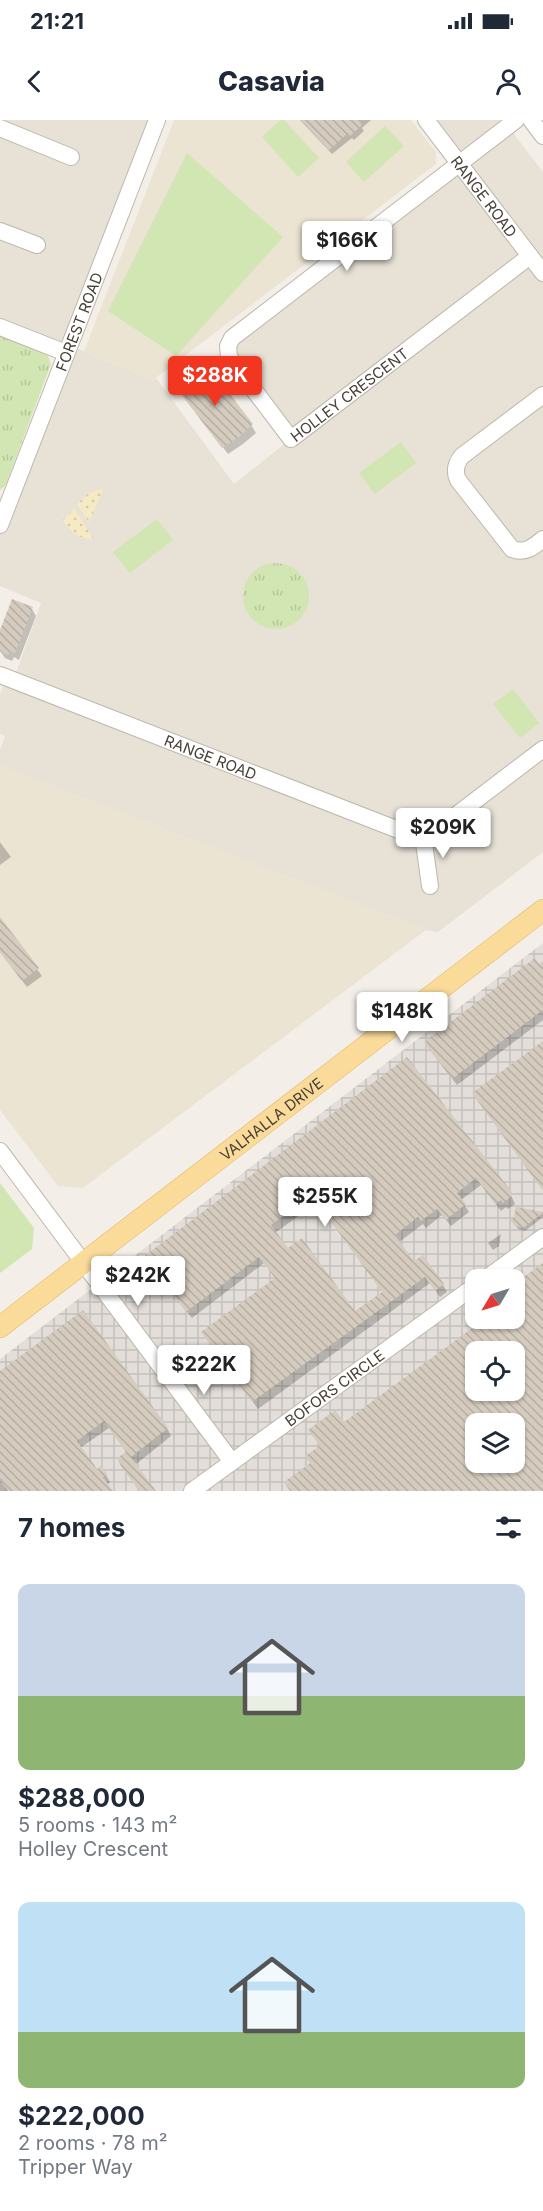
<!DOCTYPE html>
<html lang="en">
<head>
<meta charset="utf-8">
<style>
	:root { --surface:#fff; --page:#f6f6f7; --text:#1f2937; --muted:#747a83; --accent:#f3361f }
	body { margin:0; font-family:Inter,sans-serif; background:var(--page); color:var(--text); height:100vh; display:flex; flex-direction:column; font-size:22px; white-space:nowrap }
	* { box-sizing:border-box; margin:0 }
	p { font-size:20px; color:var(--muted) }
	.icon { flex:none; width:33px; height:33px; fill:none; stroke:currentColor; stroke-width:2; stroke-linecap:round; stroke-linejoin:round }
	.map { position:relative; height:1371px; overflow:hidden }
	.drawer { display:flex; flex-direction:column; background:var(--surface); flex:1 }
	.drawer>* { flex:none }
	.needle { width:39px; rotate:232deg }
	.fabs { position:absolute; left:465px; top:1149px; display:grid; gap:12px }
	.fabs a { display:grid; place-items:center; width:60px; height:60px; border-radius:12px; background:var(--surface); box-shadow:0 2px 4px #0004; font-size:30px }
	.price { position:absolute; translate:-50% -51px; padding:0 14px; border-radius:6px; background:#fff; color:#222; font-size:20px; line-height:39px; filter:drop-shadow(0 2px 3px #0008) }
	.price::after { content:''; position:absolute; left:50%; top:36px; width:18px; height:14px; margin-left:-9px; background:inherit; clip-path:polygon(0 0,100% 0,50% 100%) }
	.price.selected { background:var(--accent); color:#fff }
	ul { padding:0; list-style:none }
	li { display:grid; align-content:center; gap:12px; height:318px; padding:0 18px }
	li span { display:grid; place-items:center; height:186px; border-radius:12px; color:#555 }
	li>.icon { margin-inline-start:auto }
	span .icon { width:108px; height:108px; fill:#fffc; stroke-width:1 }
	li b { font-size:26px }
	h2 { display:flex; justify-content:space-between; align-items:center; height:72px; padding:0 18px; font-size:26px }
	.status { display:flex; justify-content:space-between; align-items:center; height:42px; padding:0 30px; background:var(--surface); direction:ltr }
	.status svg { height:16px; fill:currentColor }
	header { display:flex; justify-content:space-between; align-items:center; height:78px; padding:0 18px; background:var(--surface); font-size:27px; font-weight:800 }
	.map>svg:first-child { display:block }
</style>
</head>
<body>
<div class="status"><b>21:21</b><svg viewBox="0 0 49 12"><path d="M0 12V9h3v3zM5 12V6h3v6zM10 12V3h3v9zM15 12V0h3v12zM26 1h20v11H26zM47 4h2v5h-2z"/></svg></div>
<header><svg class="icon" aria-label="back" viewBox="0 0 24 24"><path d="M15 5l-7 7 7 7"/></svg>Casavia<svg class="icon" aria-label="person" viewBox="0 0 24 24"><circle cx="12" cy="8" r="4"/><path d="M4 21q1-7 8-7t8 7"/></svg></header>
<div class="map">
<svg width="543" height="1371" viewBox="0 0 543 1371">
	<defs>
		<pattern id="industrial-grid" width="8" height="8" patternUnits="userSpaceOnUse" patternTransform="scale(1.5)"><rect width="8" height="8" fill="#e3ded9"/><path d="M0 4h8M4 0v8" fill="none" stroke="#c4c0bb"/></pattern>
		<pattern id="grass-tufts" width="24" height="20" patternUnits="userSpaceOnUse" patternTransform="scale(1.5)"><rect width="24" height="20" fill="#d1e6b2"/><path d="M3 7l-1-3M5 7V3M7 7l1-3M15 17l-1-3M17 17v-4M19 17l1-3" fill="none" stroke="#b5c69a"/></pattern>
		<pattern id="sand-dots" width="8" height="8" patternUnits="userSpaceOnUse" patternTransform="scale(1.5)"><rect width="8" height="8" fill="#f6eac5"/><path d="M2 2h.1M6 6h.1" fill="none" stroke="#d4caaa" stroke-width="1.8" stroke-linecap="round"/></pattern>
		<pattern id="building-back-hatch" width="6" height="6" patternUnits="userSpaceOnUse" patternTransform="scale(1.5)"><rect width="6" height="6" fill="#d5cbbe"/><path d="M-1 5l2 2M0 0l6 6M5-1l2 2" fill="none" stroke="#b8afa4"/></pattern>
	</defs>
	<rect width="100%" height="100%" fill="#f3efe8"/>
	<path fill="#e7e1d6" d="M0 0H156L69 225 153 260 156 258 234 364 292 318 229 227 461 45 427 0H503L543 52V732L438 812 426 810 0 646V630L5 616 0 614V574L7 557 14 559 41 483 0 466V381L7 384 66 233 0 207Z"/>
	<path fill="url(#industrial-grid)" fill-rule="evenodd" d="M543 823V1371H0V1239ZM476 1160H514V1198H476ZM476 1232H514V1270H476ZM476 1304H514V1342H476Z"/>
	<g fill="#ece4d2">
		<path d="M174 0H411L436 32V44L153 260 84 231Z"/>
		<path d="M0 646 426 810 83 1068 58 1066 0 990Z"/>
	</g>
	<g fill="url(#grass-tufts)">
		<path d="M0 214 47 234 51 244 6 364 0 370Z"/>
		<circle cx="276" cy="476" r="33"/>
	</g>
	<g fill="url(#sand-dots)">
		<path d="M101 369 103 371 89 402 77 384 88 374Z"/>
		<path d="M74 389 94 419C80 419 70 413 63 400Z"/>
	</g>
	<g fill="#d1e6b2">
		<path d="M280 0H284L319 38 298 57 262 17Z"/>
		<path d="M385 6 404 26 364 62 346 42Z"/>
		<path d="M187 33 283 117 176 236 108 191Z"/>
		<path d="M401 322 416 343 375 374 359 353Z"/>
		<path d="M157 399 173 420 130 453 113 432Z"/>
		<path d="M513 569 539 603 520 618 493 584Z"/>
		<path d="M0 1063 34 1108 32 1129 0 1153Z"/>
	</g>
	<g fill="#0003" fill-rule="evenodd">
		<path d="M300 0H371L362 8 364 11 354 20 352 18 332 34Z"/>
		<path d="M184 277 251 305 256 313 243 324 228 334Z"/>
		<path d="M32 489 36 496 19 540 14 537 12 541 5 538 0 531V514Z"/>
		<path d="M0 722 11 737 0 745Z"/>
		<path d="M0 799 42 856 27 867 0 832Z"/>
		<path d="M543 843V900L457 965 430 930Z"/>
		<path d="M407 939 510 1073 515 1084 508 1089 506 1087 501 1091 481 1065 461 1080 469 1092 451 1106 442 1095 426 1108 423 1104 398 1123 413 1143 443 1165 447 1172 440 1177 430 1163 258 1289 207 1219 276 1159 264 1143 192 1198 165 1164 151 1175 136 1154ZM338 1067 351 1085 383 1173 354 1193 287 1130 275 1113Z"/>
		<path d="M517 1088 543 1093V1097L525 1111 518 1109 512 1100 515 1098Z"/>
		<path d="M501 1114 499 1126 493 1130 488 1123Z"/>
		<path d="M543 1145V1371H291L321 1327 343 1304 514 1198V1166ZM476 1232H514V1270H476ZM476 1304H514V1342H476Z"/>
		<path d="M0 1253 167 1308 171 1316 135 1345 149 1371H141L128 1333 109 1308 80 1328 97 1351 101 1348 106 1355 110 1362 107 1365 111 1371H0Z"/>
	</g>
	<g fill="url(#building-back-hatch)" fill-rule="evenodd">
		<path d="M301 0H358L362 5 350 16 348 13 329 30Z"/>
		<path d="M208 246 253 304 239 317 222 328 178 270 191 254Z"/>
		<path d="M12 479 33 487 15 533 10 531 8 535 0 531V510Z"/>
		<path d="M0 797 39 848 22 861 0 832Z"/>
		<path d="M535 838 539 844 543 841V890L452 959 424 922Z"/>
		<path d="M543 921V1071L472 973Z"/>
		<path d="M407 937 512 1072V1076L503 1083 501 1080 496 1084 476 1058 457 1073 466 1084 446 1100 437 1089 421 1101 418 1097 395 1115 414 1141 423 1135 444 1164 435 1171 425 1157 252 1282 201 1212 275 1158 259 1137 186 1192 160 1157 146 1168 130 1147ZM333 1060 350 1084 329 1099 382 1172 355 1191 302 1118 288 1128 271 1105Z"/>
		<path d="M516 1087 543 1092V1093L523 1108 515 1106 510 1100 514 1097Z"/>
		<path d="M543 1143V1371H290L284 1362 310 1343 305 1336 320 1326 308 1310 335 1290 344 1302 486 1198H524L514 1185V1164ZM476 1232H514V1270H476ZM476 1304H514V1342H476Z"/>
		<path d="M83 1190 168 1308 131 1337 156 1371H139L121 1346 117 1338 126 1332 104 1301 77 1321 97 1349 101 1346 107 1354 103 1357 113 1371H8L0 1360V1251Z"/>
	</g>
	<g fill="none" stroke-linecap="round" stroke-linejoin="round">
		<g stroke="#bfb7ab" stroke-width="18">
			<g id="minor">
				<path id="s1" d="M426 0 543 153"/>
				<path id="s2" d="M516 0 232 218 228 226 229 237 291 319 530 136"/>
				<path d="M531 0 543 16"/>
				<path d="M0 8 71 37"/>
				<path d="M0 111 37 125"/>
				<path d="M0 207 66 233"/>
				<path d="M543 275 462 336C456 343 454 351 458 360L512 429C525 434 533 427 543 419"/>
				<path id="s3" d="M0 405 157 0"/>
				<path id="s4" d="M0 555 414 716H423L434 712 543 629"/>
				<path d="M423 716 430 766"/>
				<path d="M0 1031 232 1342"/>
				<path d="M484 1160 543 1117"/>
				<path id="s5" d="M192 1371 476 1165"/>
			</g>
		</g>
		<g stroke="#e0b769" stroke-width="22">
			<g id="major">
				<path id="s6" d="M0 1207 543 790"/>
			</g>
		</g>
		<use href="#minor" stroke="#fff" stroke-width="16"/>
		<use href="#major" stroke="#fbdb99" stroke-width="21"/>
	</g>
	<g text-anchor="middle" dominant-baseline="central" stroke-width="5" stroke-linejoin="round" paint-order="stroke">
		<g font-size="15" fill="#474037" stroke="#fff">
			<text stroke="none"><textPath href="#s1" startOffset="96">RANGE ROAD</textPath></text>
			<text stroke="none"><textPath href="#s3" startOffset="218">FOREST ROAD</textPath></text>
			<text stroke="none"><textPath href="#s2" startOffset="554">HOLLEY CRESCENT</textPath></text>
			<text stroke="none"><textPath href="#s4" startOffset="226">RANGE ROAD</textPath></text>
			<text stroke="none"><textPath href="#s6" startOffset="342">VALHALLA DRIVE</textPath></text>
			<text stroke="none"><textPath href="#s5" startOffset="176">BOFORS CIRCLE</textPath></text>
		</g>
	</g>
</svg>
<div class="fabs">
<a><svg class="needle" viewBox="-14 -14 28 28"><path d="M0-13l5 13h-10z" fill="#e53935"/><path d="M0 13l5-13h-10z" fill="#747a83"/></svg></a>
<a><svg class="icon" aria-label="locate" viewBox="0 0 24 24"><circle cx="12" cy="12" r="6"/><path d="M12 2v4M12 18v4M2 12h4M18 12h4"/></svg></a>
<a><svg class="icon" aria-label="layers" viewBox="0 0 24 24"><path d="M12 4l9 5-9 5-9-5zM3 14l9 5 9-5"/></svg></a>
</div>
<b class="price" style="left:347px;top:152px">$166K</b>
<b class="price selected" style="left:215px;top:287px">$288K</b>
<b class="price" style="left:443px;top:739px">$209K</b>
<b class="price" style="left:402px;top:923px">$148K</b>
<b class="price" style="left:325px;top:1108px">$255K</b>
<b class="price" style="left:138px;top:1187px">$242K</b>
<b class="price" style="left:204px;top:1276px">$222K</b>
</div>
<section class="drawer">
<h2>7 homes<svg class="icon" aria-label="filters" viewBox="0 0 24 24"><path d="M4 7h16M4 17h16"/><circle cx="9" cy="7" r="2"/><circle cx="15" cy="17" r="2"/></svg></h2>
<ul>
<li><span style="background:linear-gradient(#c9d6e8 60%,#8fb573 0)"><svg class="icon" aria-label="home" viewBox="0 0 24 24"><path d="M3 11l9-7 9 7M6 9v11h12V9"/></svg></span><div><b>$288,000</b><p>5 rooms · 143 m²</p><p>Holley Crescent</p></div></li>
<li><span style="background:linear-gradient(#bfe0f5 70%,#8fb573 0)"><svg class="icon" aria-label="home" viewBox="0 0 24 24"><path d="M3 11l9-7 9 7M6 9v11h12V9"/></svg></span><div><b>$222,000</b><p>2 rooms · 78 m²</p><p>Tripper Way</p></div></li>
</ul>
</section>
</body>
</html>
